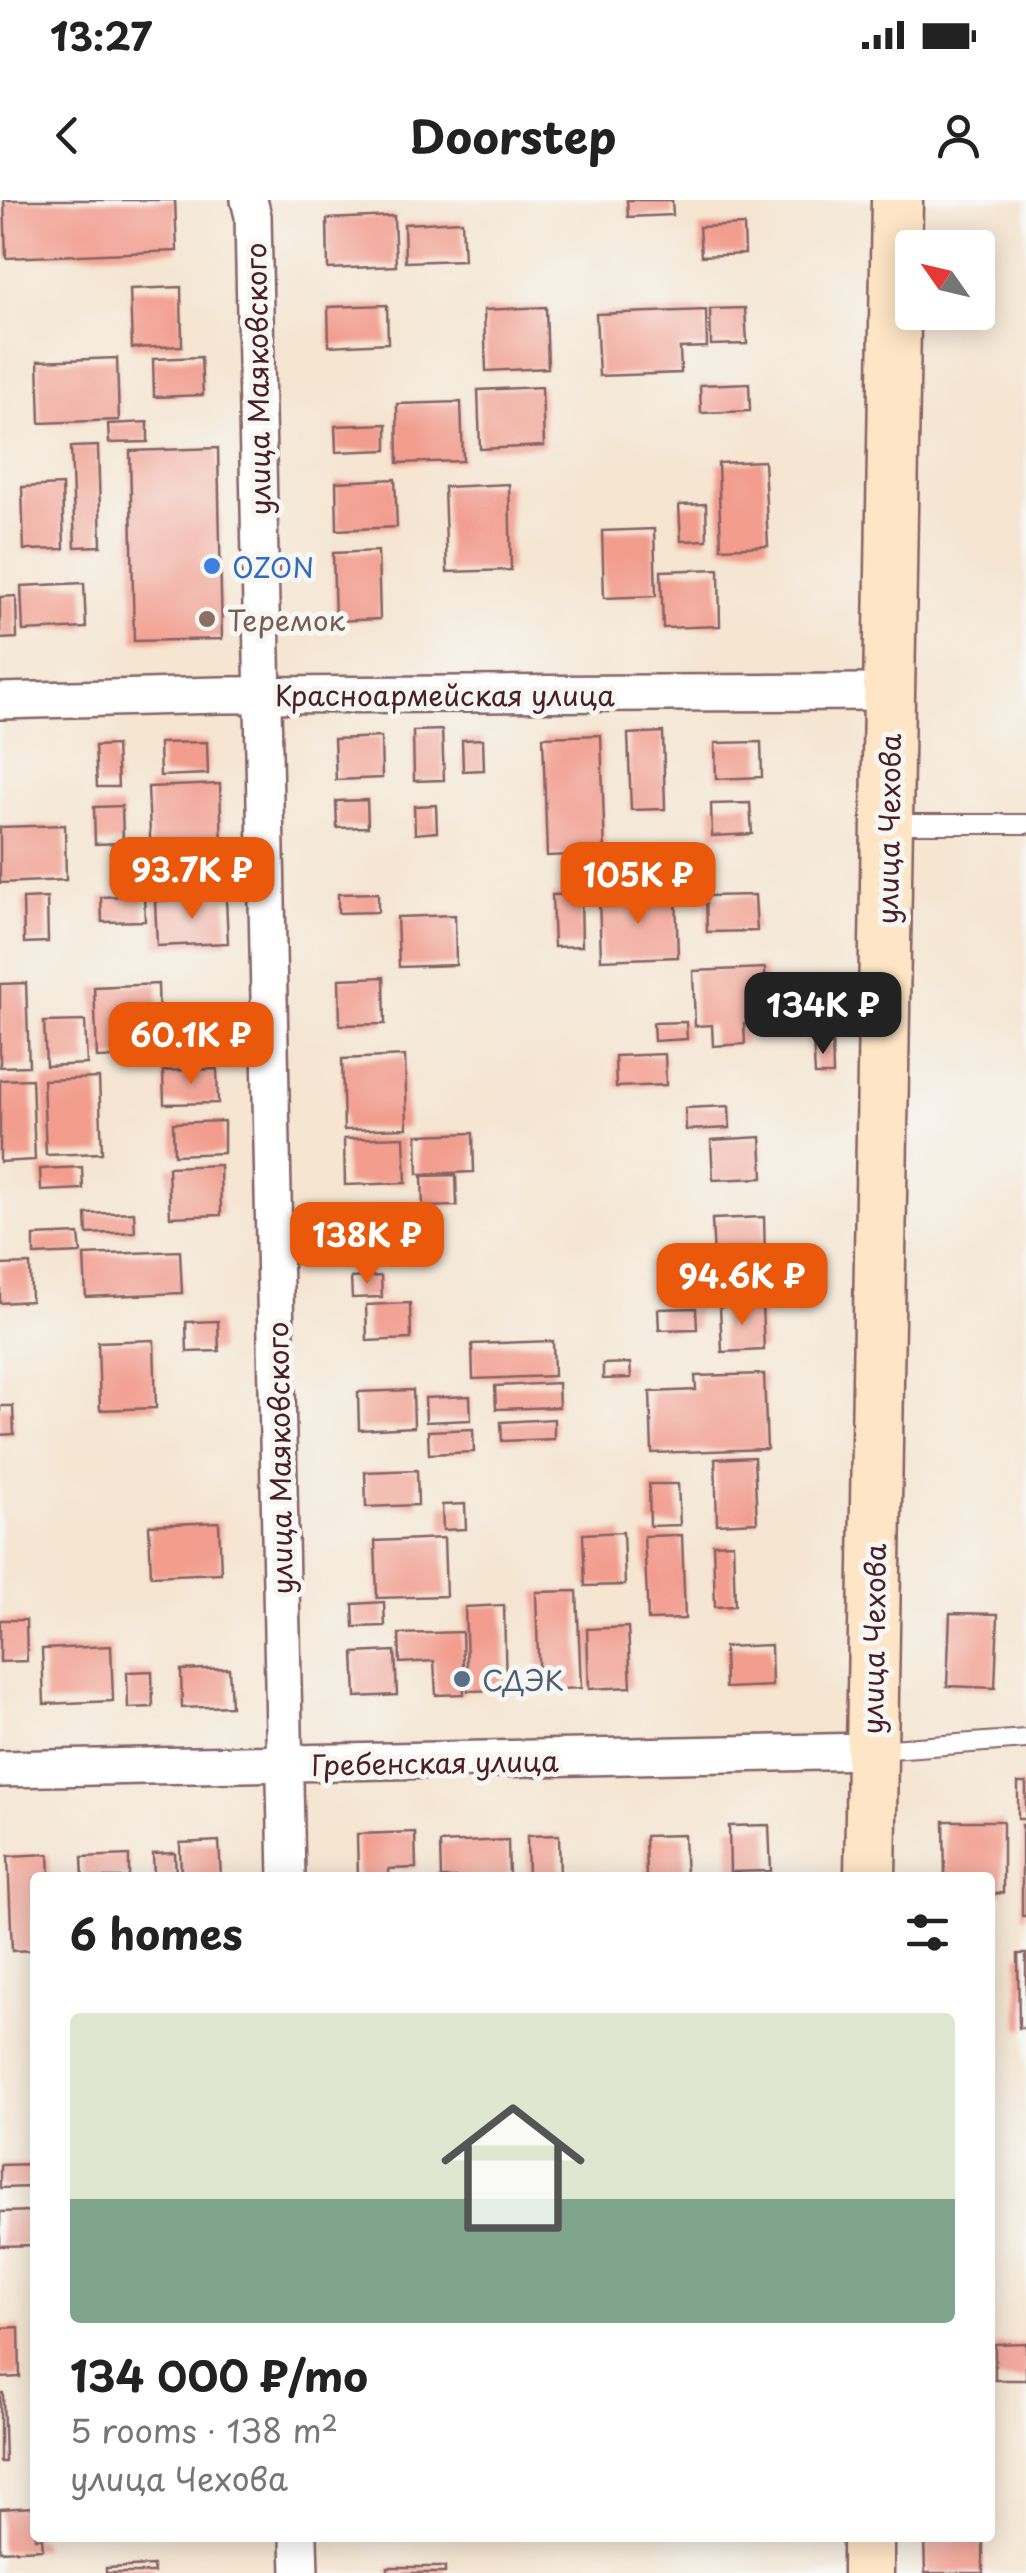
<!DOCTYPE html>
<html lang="en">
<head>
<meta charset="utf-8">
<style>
	:root { --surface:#fff; --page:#f2f2f2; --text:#222; --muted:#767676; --line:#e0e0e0; --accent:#ea580c }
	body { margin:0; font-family:"Playpen Sans",sans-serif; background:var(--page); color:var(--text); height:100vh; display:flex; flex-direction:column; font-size:38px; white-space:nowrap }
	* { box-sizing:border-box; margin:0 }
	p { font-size:32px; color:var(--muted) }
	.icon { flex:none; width:55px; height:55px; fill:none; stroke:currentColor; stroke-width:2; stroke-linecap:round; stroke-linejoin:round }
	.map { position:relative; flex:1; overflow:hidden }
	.panel { position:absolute; left:30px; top:1672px; width:965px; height:670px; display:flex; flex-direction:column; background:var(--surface); border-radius:10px; box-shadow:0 5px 25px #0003 }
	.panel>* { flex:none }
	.needle { width:65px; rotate:304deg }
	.tools { position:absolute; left:895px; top:30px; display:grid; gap:20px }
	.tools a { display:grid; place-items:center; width:100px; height:100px; border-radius:10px; background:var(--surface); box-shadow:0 5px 25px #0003; font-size:50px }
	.price { position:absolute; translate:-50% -85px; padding:0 22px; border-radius:20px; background:var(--accent); color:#fff; font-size:32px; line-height:65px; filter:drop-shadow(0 2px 5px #0008) }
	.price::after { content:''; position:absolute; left:50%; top:60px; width:30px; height:22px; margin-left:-15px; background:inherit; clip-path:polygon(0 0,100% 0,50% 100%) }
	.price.active { background:#222; color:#fff }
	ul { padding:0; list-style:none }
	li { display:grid; align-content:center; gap:20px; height:530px; padding:0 40px }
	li+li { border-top:2px solid var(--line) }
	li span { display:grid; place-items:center; height:310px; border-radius:10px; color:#555 }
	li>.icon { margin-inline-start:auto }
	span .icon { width:180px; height:180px; fill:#fffc; stroke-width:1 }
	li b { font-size:42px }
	h2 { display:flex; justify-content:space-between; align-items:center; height:120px; padding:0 40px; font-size:42px }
	.status { display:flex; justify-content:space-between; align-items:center; height:70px; padding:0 50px; background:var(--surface); direction:ltr }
	.status svg { height:28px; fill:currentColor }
	header { display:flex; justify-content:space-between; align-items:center; height:130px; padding:0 40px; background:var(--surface); font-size:45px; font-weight:700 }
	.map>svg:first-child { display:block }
</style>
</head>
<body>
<div class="status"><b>13:27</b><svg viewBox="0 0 49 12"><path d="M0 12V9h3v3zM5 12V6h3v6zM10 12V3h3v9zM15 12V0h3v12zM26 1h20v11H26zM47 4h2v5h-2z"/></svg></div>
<header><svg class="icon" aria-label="back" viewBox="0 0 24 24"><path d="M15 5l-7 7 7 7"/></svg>Doorstep<svg class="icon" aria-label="person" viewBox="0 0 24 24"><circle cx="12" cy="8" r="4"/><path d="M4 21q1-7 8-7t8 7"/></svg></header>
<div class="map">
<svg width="1026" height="2373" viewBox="0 0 1026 2373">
	<rect width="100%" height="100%" fill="#f6f6f2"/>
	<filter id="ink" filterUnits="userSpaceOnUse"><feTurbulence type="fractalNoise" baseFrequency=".01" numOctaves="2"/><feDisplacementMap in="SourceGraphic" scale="20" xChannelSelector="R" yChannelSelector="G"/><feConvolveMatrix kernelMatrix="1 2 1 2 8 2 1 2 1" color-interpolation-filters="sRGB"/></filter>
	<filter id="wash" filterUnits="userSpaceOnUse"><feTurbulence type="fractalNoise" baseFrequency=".0048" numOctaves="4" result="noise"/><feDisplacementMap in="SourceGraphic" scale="40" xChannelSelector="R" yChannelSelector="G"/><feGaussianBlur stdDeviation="2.25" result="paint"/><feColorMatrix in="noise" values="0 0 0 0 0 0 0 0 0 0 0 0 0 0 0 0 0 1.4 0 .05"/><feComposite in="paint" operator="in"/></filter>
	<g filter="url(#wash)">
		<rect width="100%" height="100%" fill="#f5e5d1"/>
		<g id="blocks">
			<g fill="#f29d8e">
				<path d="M4 0H175L177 51 6 58Z"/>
				<path d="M627 0H672L673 15 628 17Z"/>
				<path d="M394 16 396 66 328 69 327 19Z"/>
				<path d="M462 21 464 60 405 62 404 24Z"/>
				<path d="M744 25 745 54 701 56 699 27Z"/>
				<path d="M181 87 182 146 132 148 130 89Z"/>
				<path d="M387 105 388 143 329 146 328 107Z"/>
				<path d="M546 107 548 168 486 171 484 110Z"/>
				<path d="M745 108 747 144 711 145 710 109Z"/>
				<path d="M706 110 707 147 680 148 681 173 599 176 596 114Z"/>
				<path d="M201 157 203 195 154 197 153 159Z"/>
				<path d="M117 158 119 220 40 223 38 161Z"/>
				<path d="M749 183 750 211 701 213 700 185Z"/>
				<path d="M542 187 544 246 480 249 478 190Z"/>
				<path d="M461 202 463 261 398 263 397 204Z"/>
				<path d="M148 222V242L109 243 108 224Z"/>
				<path d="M387 224V250L336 252 335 226Z"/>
				<path d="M98 246 101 346 75 347 71 247Z"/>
				<path d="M218 248 222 439 134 441 130 251Z"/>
				<path d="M764 261 768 346 721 348 718 263Z"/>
				<path d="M395 279 397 327 337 330 336 282Z"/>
				<path d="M509 284 511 370 447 372 444 287Z"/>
				<path d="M62 285 64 349 24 350 22 287Z"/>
				<path d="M706 304 707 340 681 341 679 305Z"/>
				<path d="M654 329 656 396 604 398 602 331Z"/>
				<path d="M378 351 380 419 335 421 333 353Z"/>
				<path d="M719 369 720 426 663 428 661 371Z"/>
				<path d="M84 383 86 428 23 431 21 386Z"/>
				<path d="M16 396 17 438 0 439V397Z"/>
				<path d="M442 530 444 580 414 581 413 531Z"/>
				<path d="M663 532 665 609 631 610 628 534Z"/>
				<path d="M601 535 605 654 547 656 543 537Z"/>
				<path d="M381 537 382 578 336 580 334 539Z"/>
				<path d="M483 539 484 570 463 571 462 540Z"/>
				<path d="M207 542 208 574 160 576 159 543Z"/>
				<path d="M761 542 762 577 716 579 715 543Z"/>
				<path d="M116 545 118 587H97L95 546Z"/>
				<path d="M220 584 223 680 152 683 148 587Z"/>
				<path d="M367 600 368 627 337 628 336 601Z"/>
				<path d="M750 603 752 634 712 636 711 604Z"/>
				<path d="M436 605 437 632 415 634 414 606Z"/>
				<path d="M122 606 123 643 95 644 94 607Z"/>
				<path d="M65 625 66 680 0 683V627Z"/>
				<path d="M378 693V712L338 713V694Z"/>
				<path d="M581 694 582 746 554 747 552 695Z"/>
				<path d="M676 694 678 757 601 760 599 696Z"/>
				<path d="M144 695 145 721 102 722 101 697Z"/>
				<path d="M755 695 757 731 707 732 706 696Z"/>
				<path d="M47 698 48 742 24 743 23 699Z"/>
				<path d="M226 698 228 743 157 746 155 701Z"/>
				<path d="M455 715 456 765 399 767 397 717Z"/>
				<path d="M765 768 767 823 744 824 745 844 713 846 712 825 695 826 693 771Z"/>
				<path d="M384 777 385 824 340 825 339 779Z"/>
				<path d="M26 783 29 866 0 867V784Z"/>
				<path d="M158 784 160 856 97 858 94 787Z"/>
				<path d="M85 821 87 864 46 866 44 822Z"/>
				<path d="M686 822 687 839 654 841 653 823Z"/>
				<path d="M832 839 833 875H815L813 840Z"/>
				<path d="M665 854 666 885 616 887 615 856Z"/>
				<path d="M405 856 407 928 344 930 342 859Z"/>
				<path d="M217 869 218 903 164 904 163 871Z"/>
				<path d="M99 878 102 953 46 955 43 880Z"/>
				<path d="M32 879 35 960 0 962V880Z"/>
				<path d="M729 906 730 928 686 930 685 908Z"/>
				<path d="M224 921V953L174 955 173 923Z"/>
				<path d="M473 933 474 972 418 974 417 935Z"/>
				<path d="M404 937 406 983 345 985 344 939Z"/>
				<path d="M761 937 763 978 713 980 711 940Z"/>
				<path d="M220 965 221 1015 170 1017 168 967Z"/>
				<path d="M82 967 83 989 41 991 40 969Z"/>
				<path d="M456 975 457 1006 423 1007 422 976Z"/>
				<path d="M134 1012 135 1032 87 1034 86 1014Z"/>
				<path d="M764 1017 765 1058 714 1060 712 1019Z"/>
				<path d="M395 1018 396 1061 350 1062 348 1020Z"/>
				<path d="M79 1034 81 1053 34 1055V1036Z"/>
				<path d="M180 1051 182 1093 86 1097 84 1055Z"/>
				<path d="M708 1062 709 1077 682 1078 681 1063Z"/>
				<path d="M30 1064 31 1101 0 1103V1065Z"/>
				<path d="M381 1076 382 1097 352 1098 351 1078Z"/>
				<path d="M410 1103 411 1139 367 1141 366 1105Z"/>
				<path d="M762 1105 764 1150 722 1152 720 1107Z"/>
				<path d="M696 1108 697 1129 659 1130 658 1109Z"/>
				<path d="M218 1121 219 1151 187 1152 186 1122Z"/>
				<path d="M154 1140 156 1208 100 1210 98 1142Z"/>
				<path d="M553 1141 554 1176 473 1179 472 1144Z"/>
				<path d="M630 1163 631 1178 603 1179V1164Z"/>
				<path d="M764 1174 767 1249 652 1253 650 1192 696 1190 695 1176Z"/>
				<path d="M558 1183 559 1207 496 1209 495 1186Z"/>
				<path d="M413 1190 414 1227 359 1230 358 1192Z"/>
				<path d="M470 1196 471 1220 426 1222 425 1198Z"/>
				<path d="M0 1206H13L14 1234 0 1235Z"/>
				<path d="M554 1219V1239L502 1241 501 1222Z"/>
				<path d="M473 1229 474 1252 429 1254 428 1231Z"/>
				<path d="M754 1257 757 1322 717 1324 715 1259Z"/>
				<path d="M417 1270 418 1305 366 1307 365 1272Z"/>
				<path d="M649 1284H678L680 1325 650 1326Z"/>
				<path d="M465 1304 466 1329 443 1330 442 1305Z"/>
				<path d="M219 1322 221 1373 151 1376 149 1325Z"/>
				<path d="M623 1332 625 1385 585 1386 583 1334Z"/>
				<path d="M682 1335 685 1419 648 1420 644 1336Z"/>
				<path d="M444 1338 446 1396 377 1398 375 1341Z"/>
				<path d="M733 1343 735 1406 715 1407 713 1344Z"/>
				<path d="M577 1391 581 1488 539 1490 536 1392Z"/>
				<path d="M384 1402 385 1426 354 1427 353 1404Z"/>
				<path d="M504 1405 506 1490 468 1491 465 1407Z"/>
				<path d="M950 1413 998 1414 995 1488 947 1486Z"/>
				<path d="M0 1420H26L27 1461 0 1462Z"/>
				<path d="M628 1427 631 1487 589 1489 587 1429Z"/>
				<path d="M462 1432 464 1494 436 1495 434 1461 400 1463 399 1434Z"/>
				<path d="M771 1445 772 1486 725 1488 724 1447Z"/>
				<path d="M111 1446 113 1501 44 1504 42 1449Z"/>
				<path d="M395 1451 397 1495 356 1497 354 1453Z"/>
				<path d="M229 1468 231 1506 182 1508 181 1470Z"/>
				<path d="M152 1471 153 1507 128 1508 127 1472Z"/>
				<rect x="1018" y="1583" width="8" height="36"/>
				<path d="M944 1621H1003V1693L990 1694V1678H945Z"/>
				<path d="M769 1625 771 1671 730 1672 729 1626Z"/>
				<rect x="1022" y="1625" width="4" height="91"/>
				<path d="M415 1632 416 1668 389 1669V1678H358L357 1634Z"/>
				<path d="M559 1635 560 1678H528L527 1636Z"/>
				<path d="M684 1635 686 1678H646L645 1636Z"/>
				<path d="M508 1640 509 1678H441L440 1643Z"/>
				<path d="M219 1641 221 1678H181L180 1643Z"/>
				<path d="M175 1653 176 1678H154L153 1654Z"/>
				<path d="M49 1654 50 1678H35V1750L12 1751 8 1656Z"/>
				<path d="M129 1655V1678H83L82 1657Z"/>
				<path d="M1018 1754H1026V1828H1019Z"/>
				<path d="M34 1964V1987L0 1988V1965Z"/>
				<path d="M35 2011V2045L0 2046V2012Z"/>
				<path d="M19 2127 20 2177 0 2178V2128Z"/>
				<path d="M1026 2143V2180H995V2144Z"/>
				<path d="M0 2193H3L5 2262H0Z"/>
				<path d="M35 2307V2338H42L43 2349 0 2351V2309Z"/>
				<path d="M924 2338H983V2373H925Z"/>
				<path d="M153 2366 154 2373H106V2368Z"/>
				<rect x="388" y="2367" width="57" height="6"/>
			</g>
		</g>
	</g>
	<g filter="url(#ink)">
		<use href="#blocks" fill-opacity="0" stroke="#866465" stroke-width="2.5"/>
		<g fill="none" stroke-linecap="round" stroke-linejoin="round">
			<g stroke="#866465" stroke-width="22">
				<g id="lane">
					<path d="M892 624H1026"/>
					<path d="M877 1550 1026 1539"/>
				</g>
			</g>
			<g stroke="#866465" stroke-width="40">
				<g id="street">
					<path d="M249 0 253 16 287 1678"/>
					<path d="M0 501 219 495 890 492"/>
					<path d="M0 1569 870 1551"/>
					<path d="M299 2338 300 2373"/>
				</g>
			</g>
			<g stroke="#866465" stroke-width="55">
				<g id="secondary">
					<path d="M870 1678 897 0"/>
					<path d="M868 2373V2338"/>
				</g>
			</g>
			<use href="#lane" stroke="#fff" stroke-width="18"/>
			<use href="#street" stroke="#fff" stroke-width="35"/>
			<use href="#secondary" stroke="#fde5c5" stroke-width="50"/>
		</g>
	</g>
	<circle fill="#3f7fe0" stroke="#f6f6f2" stroke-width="4" cx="212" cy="366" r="10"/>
	<circle fill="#8d6e63" stroke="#f6f6f2" stroke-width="4" cx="207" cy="419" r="10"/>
	<circle fill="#5c6f8a" stroke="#f6f6f2" stroke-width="4" cx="462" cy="1479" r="10"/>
	<g text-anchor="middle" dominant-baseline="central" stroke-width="10" stroke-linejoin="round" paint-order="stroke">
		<g font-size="28" fill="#4a1f2b" stroke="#f6f6f2">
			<text transform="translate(257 179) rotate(-91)">улица Маяковского</text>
			<text x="445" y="494">Красноармейская улица</text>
			<text transform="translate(888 629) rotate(-89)">улица Чехова</text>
			<text transform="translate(279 1258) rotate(-91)">улица Маяковского</text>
			<text transform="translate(873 1439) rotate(-89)">улица Чехова</text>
			<text transform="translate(435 1562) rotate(-1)">Гребенская улица</text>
		</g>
		<g font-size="28" fill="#366cbe" stroke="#f6f6f2" text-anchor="start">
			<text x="232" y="366">OZON</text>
		</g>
		<g font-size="28" fill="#785e54" stroke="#f6f6f2" text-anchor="start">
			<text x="227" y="419">Теремок</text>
		</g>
		<g font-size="28" fill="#4e5e75" stroke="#f6f6f2" text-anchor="start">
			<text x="482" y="1479">СДЭК</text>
		</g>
	</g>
</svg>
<div class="tools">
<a><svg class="needle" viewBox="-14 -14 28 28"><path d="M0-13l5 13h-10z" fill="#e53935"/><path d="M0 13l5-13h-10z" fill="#767676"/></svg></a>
</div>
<b class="price" style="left:192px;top:722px">93.7K ₽</b>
<b class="price" style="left:638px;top:727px">105K ₽</b>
<b class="price active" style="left:823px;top:857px">134K ₽</b>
<b class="price" style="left:191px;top:887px">60.1K ₽</b>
<b class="price" style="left:367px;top:1087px">138K ₽</b>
<b class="price" style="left:742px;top:1128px">94.6K ₽</b>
<section class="panel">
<h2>6 homes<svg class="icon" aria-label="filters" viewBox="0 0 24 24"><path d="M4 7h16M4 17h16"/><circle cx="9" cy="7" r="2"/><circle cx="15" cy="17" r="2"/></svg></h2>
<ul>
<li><span style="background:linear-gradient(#dfe7d0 60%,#7fa58c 0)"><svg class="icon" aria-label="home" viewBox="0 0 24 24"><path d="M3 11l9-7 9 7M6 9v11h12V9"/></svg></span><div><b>134 000 ₽/mo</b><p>5 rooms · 138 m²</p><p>улица Чехова</p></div></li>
</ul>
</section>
</div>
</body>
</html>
